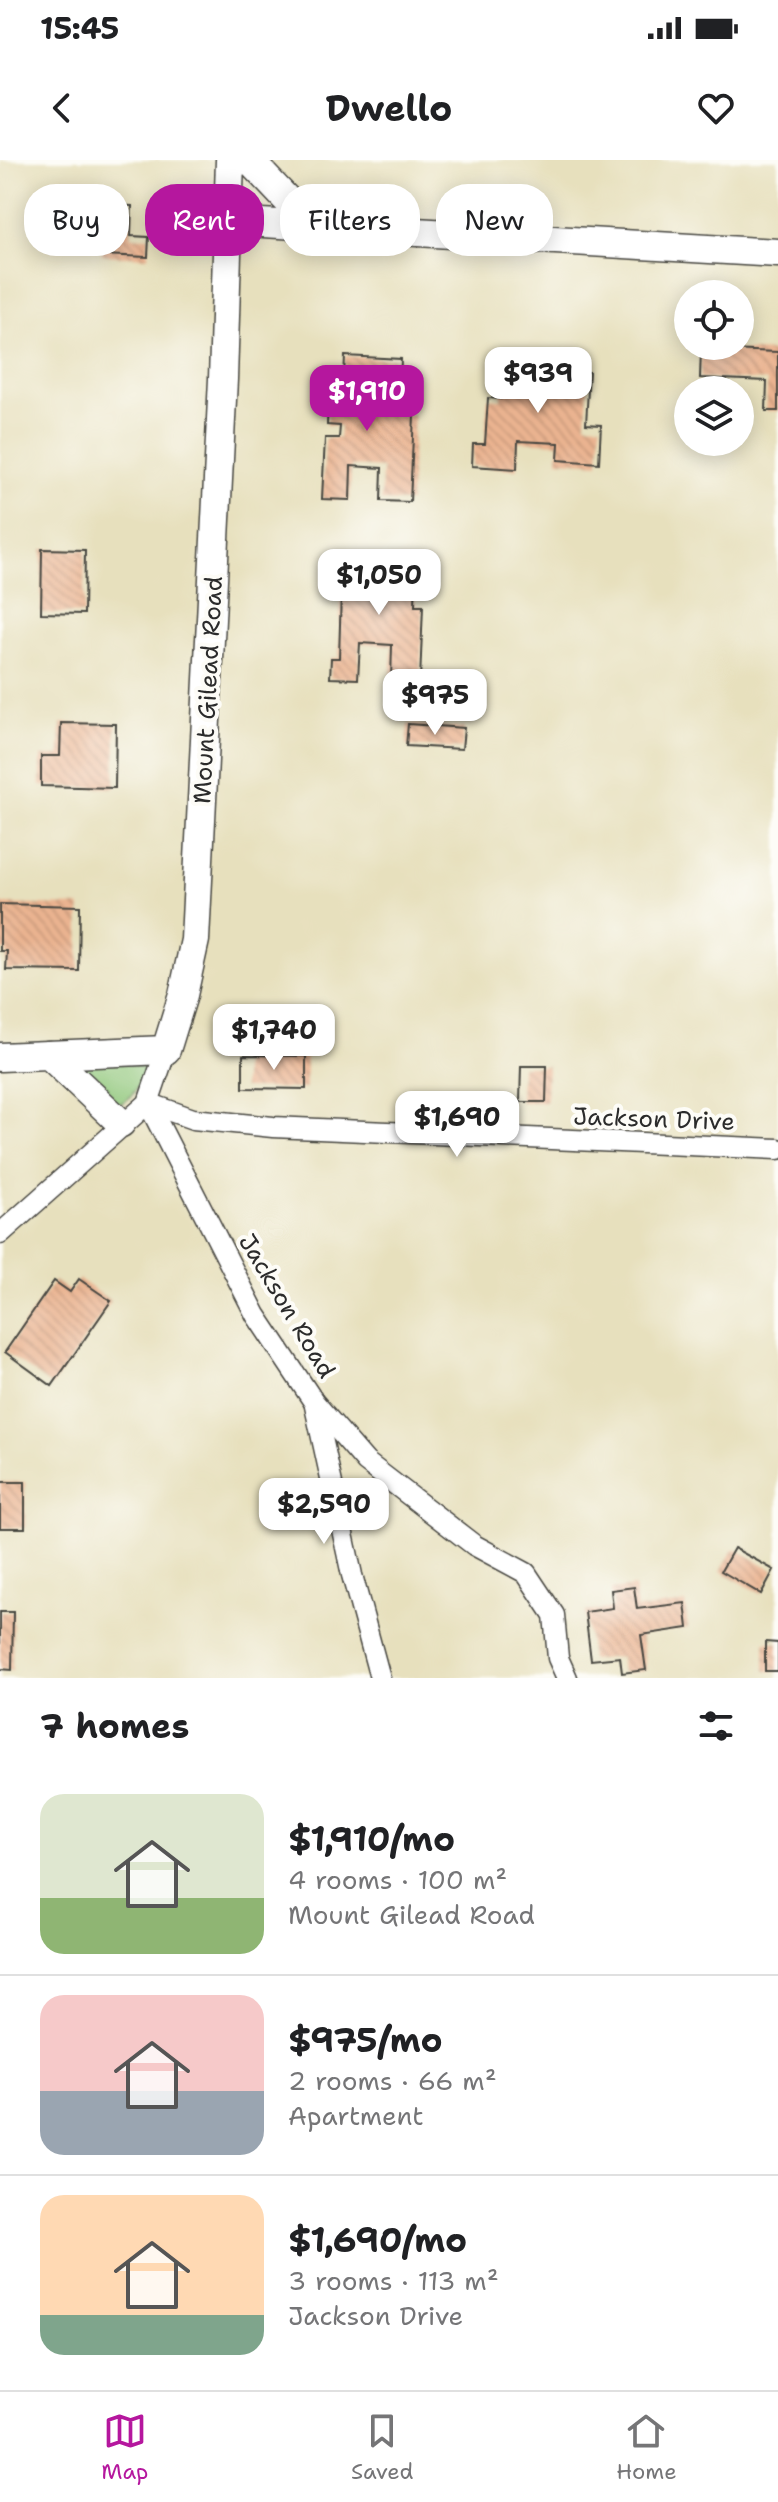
<!DOCTYPE html>
<html lang="en">
<head>
<meta charset="utf-8">
<style>
	:root { --surface:#fff; --page:#f6f6f6; --text:#202124; --muted:#757577; --line:#e0e0e0; --accent:#b5179e }
	body { margin:0; font-family:"Shantell Sans",sans-serif; background:var(--page); color:var(--text); height:100vh; display:flex; flex-direction:column; font-size:30px; white-space:nowrap }
	* { box-sizing:border-box; margin:0 }
	p { font-size:26px; color:var(--muted) }
	.icon { flex:none; width:44px; height:44px; fill:none; stroke:currentColor; stroke-width:2; stroke-linecap:round; stroke-linejoin:round }
	.map { position:relative; height:1518px; overflow:hidden }
	.panel { display:flex; flex-direction:column; background:var(--surface); flex:1 }
	.panel>* { flex:none }
	.banner { position:absolute; left:24px; top:24px; width:730px; height:72px; display:flex; gap:16px }
	.controls { position:absolute; left:674px; top:120px; display:grid; gap:16px }
	.controls a { display:grid; place-items:center; width:80px; height:80px; border-radius:50%; background:var(--surface); box-shadow:0 4px 20px #0003; font-size:40px }
	.price { position:absolute; translate:-50% -68px; padding:0 18px; border-radius:16px; background:#fff; color:#222; font-size:26px; line-height:52px; filter:drop-shadow(0 2px 4px #0008) }
	.price::after { content:''; position:absolute; left:50%; top:48px; width:24px; height:18px; margin-left:-12px; background:inherit; clip-path:polygon(0 0,100% 0,50% 100%) }
	.price.on { background:var(--accent); color:#fff }
	ul { padding:0; list-style:none }
	li { display:flex; align-items:center; gap:24px; height:200px; padding:0 40px }
	li+li { border-top:2px solid var(--line) }
	li span { display:grid; place-items:center; flex:none; width:224px; height:160px; border-radius:24px; color:#555 }
	li>.icon { margin-inline-start:auto }
	span .icon { width:96px; height:96px; fill:#fffc; stroke-width:1 }
	li b { font-size:34px }
	h2 { display:flex; justify-content:space-between; align-items:center; height:96px; padding:0 40px; font-size:34px }
	.pill { padding:0 28px; border-radius:32px; background:var(--surface); box-shadow:0 4px 20px #0003; font-size:28px; line-height:72px }
	.pill.on { background:var(--accent); color:#fff }
	.status { display:flex; justify-content:space-between; align-items:center; height:56px; padding:0 40px; background:var(--surface); direction:ltr }
	.status svg { height:22px; fill:currentColor }
	header { display:flex; justify-content:space-between; align-items:center; height:104px; padding:0 40px; background:var(--surface); font-size:36px; font-weight:700 }
	.dock { display:flex; justify-content:space-around; align-items:center; height:112px; border-top:2px solid var(--line); background:var(--surface); font-size:22px; color:var(--muted) }
	.dock a { display:grid; justify-items:center; gap:4px }
	.dock .on { color:var(--accent) }
	.map>svg:first-child { display:block }
</style>
</head>
<body>
<div class="status"><b>15:45</b><svg viewBox="0 0 49 12"><path d="M0 12V9h3v3zM5 12V6h3v6zM10 12V3h3v9zM15 12V0h3v12zM26 1h20v11H26zM47 4h2v5h-2z"/></svg></div>
<header><svg class="icon" aria-label="back" viewBox="0 0 24 24"><path d="M15 5l-7 7 7 7"/></svg>Dwello<svg class="icon" aria-label="heart" viewBox="0 0 24 24"><path d="M12 20l-8-8c-3-5 5-10 8-4 3-6 11-1 8 4z"/></svg></header>
<div class="map">
<svg width="778" height="1518" viewBox="0 0 778 1518">
	<defs>
		<pattern id="building-back-hatch" width="6" height="6" patternUnits="userSpaceOnUse" patternTransform="scale(2)"><rect width="6" height="6" fill="#eab390"/><path d="M-1 5l2 2M0 0l6 6M5-1l2 2" fill="none" stroke="#c99a7c"/></pattern>
	</defs>
	<rect width="100%" height="100%" fill="#fdfcf7"/>
	<filter id="ink" filterUnits="userSpaceOnUse"><feTurbulence type="fractalNoise" baseFrequency=".0125" numOctaves="2"/><feDisplacementMap in="SourceGraphic" scale="16" xChannelSelector="R" yChannelSelector="G"/><feConvolveMatrix kernelMatrix="1 2 1 2 8 2 1 2 1" color-interpolation-filters="sRGB"/></filter>
	<filter id="wash" filterUnits="userSpaceOnUse"><feTurbulence type="fractalNoise" baseFrequency=".006" numOctaves="4" result="noise"/><feDisplacementMap in="SourceGraphic" scale="32" xChannelSelector="R" yChannelSelector="G"/><feGaussianBlur stdDeviation="1.8" result="paint"/><feColorMatrix in="noise" values="0 0 0 0 0 0 0 0 0 0 0 0 0 0 0 0 0 1.4 0 .05"/><feComposite in="paint" operator="in"/></filter>
	<g filter="url(#wash)">
		<rect width="100%" height="100%" fill="#e7e0bd"/>
		<path fill="#8ec679" stroke="#5c7852" stroke-width="2" d="M120 902 148 909C139 925 132 942 113 946L77 904Z"/>
		<g id="blocks">
			<g fill="url(#building-back-hatch)">
				<path d="M66 43 132 46 131 76 149 77 148 97 102 95 103 75 64 73Z"/>
				<path d="M701 189 778 192V251H766L767 221 700 218Z"/>
				<path d="M345 196 401 199 400 224 367 223 365 253 414 255 410 342 381 341 382 308 351 306 350 340 322 339 325 278H339L340 266 327 265 329 217H344Z"/>
				<path d="M504 196 538 198V204L559 205V211L589 212 586 264 601 265 599 303 558 300 559 283 518 281 517 309 472 306 473 284H485L488 238 501 239Z"/>
				<path d="M42 389 85 390 84 454 41 453Z"/>
				<path d="M342 398 401 400V415L416 416 415 446H423L420 521 391 520 392 485 360 483 358 519 330 518 331 498H339Z"/>
				<path d="M61 563 116 564 115 628 41 626V596H60Z"/>
				<path d="M408 564 464 568 462 589 406 586Z"/>
				<path d="M0 744 80 746 79 811 6 810 7 791H0Z"/>
				<path d="M243 895 306 896V929L243 928Z"/>
				<path d="M521 906H547L546 942H520Z"/>
				<path d="M79 1119 111 1141 52 1226 5 1192 54 1121 70 1132Z"/>
				<rect x="0" y="1322" width="25" height="46"/>
				<path d="M734 1388 774 1410 761 1434 721 1411Z"/>
				<path d="M634 1427 637 1449 685 1443 688 1468 641 1475 646 1510 622 1513 620 1497 591 1500 585 1452 613 1448 611 1430Z"/>
				<path d="M0 1452H13L12 1510 0 1509Z"/>
				<path d="M765 1482 778 1483V1511H765Z"/>
			</g>
		</g>
	</g>
	<g filter="url(#ink)">
		<use href="#blocks" fill-opacity="0" stroke="#474641" stroke-width="2"/>
		<g fill="none" stroke-linecap="round" stroke-linejoin="round">
			<g stroke="#474641" stroke-width="23">
				<g id="street">
					<path d="M148 943 256 1155 314 1242 366 1302 474 1385 526 1413 554 1455 558 1498 567 1518"/>
					<path d="M148 943 193 959 273 967 778 989"/>
					<path d="M0 1074 148 943 166 890"/>
					<path d="M315 1246 352 1415 380 1518"/>
				</g>
			</g>
			<g stroke="#474641" stroke-width="31">
				<g id="secondary">
					<path d="M249 0 290 43 323 63"/>
					<path d="M229 61 778 93"/>
					<path d="M49 895 121 963"/>
					<path d="M0 897 166 890 183 835 195 780 223 219 230 0"/>
				</g>
			</g>
			<use href="#street" stroke="#fff" stroke-width="20"/>
			<use href="#secondary" stroke="#fff" stroke-width="28"/>
		</g>
	</g>
	<g text-anchor="middle" dominant-baseline="central" stroke-width="8" stroke-linejoin="round" paint-order="stroke">
		<g font-size="24" fill="#2b2b2b" stroke="#fdfcf7">
			<text transform="translate(208 530) rotate(-87)">Mount Gilead Road</text>
			<text transform="translate(654 959) rotate(2)">Jackson Drive</text>
			<text transform="translate(287 1146) rotate(59)">Jackson Road</text>
		</g>
	</g>
</svg>
<div class="controls">
<a><svg class="icon" aria-label="locate" viewBox="0 0 24 24"><circle cx="12" cy="12" r="6"/><path d="M12 2v4M12 18v4M2 12h4M18 12h4"/></svg></a>
<a><svg class="icon" aria-label="layers" viewBox="0 0 24 24"><path d="M12 4l9 5-9 5-9-5zM3 14l9 5 9-5"/></svg></a>
</div>
<b class="price" style="left:538px;top:255px">$939</b>
<b class="price on" style="left:367px;top:273px">$1,910</b>
<b class="price" style="left:379px;top:457px">$1,050</b>
<b class="price" style="left:435px;top:577px">$975</b>
<b class="price" style="left:274px;top:912px">$1,740</b>
<b class="price" style="left:457px;top:999px">$1,690</b>
<b class="price" style="left:324px;top:1386px">$2,590</b>
<div class="banner">
<a class="pill">Buy</a>
<a class="pill on">Rent</a>
<a class="pill">Filters</a>
<a class="pill">New</a>
</div>
</div>
<section class="panel">
<h2>7 homes<svg class="icon" aria-label="filters" viewBox="0 0 24 24"><path d="M4 7h16M4 17h16"/><circle cx="9" cy="7" r="2"/><circle cx="15" cy="17" r="2"/></svg></h2>
<ul>
<li><span style="background:linear-gradient(#dfe7d0 65%,#8fb573 0)"><svg class="icon" aria-label="home" viewBox="0 0 24 24"><path d="M3 11l9-7 9 7M6 9v11h12V9"/></svg></span><div><b>$1,910/mo</b><p>4 rooms · 100 m²</p><p>Mount Gilead Road</p></div></li>
<li><span style="background:linear-gradient(#f6c9c9 60%,#9aa5b1 0)"><svg class="icon" aria-label="home" viewBox="0 0 24 24"><path d="M3 11l9-7 9 7M6 9v11h12V9"/></svg></span><div><b>$975/mo</b><p>2 rooms · 66 m²</p><p>Apartment</p></div></li>
<li><span style="background:linear-gradient(#ffd9b3 75%,#7fa58c 0)"><svg class="icon" aria-label="home" viewBox="0 0 24 24"><path d="M3 11l9-7 9 7M6 9v11h12V9"/></svg></span><div><b>$1,690/mo</b><p>3 rooms · 113 m²</p><p>Jackson Drive</p></div></li>
</ul>
</section>
<nav class="dock">
<a class="on"><svg class="icon" aria-label="map" viewBox="0 0 24 24"><path d="M3 6l6-2 6 2 6-2v14l-6 2-6-2-6 2zM9 4v14M15 6v14"/></svg>Map</a>
<a><svg class="icon" aria-label="saved" viewBox="0 0 24 24"><path d="M7 4h10v16l-5-4-5 4z"/></svg>Saved</a>
<a><svg class="icon" aria-label="home" viewBox="0 0 24 24"><path d="M3 11l9-7 9 7M6 9v11h12V9"/></svg>Home</a>
</nav>
</body>
</html>
